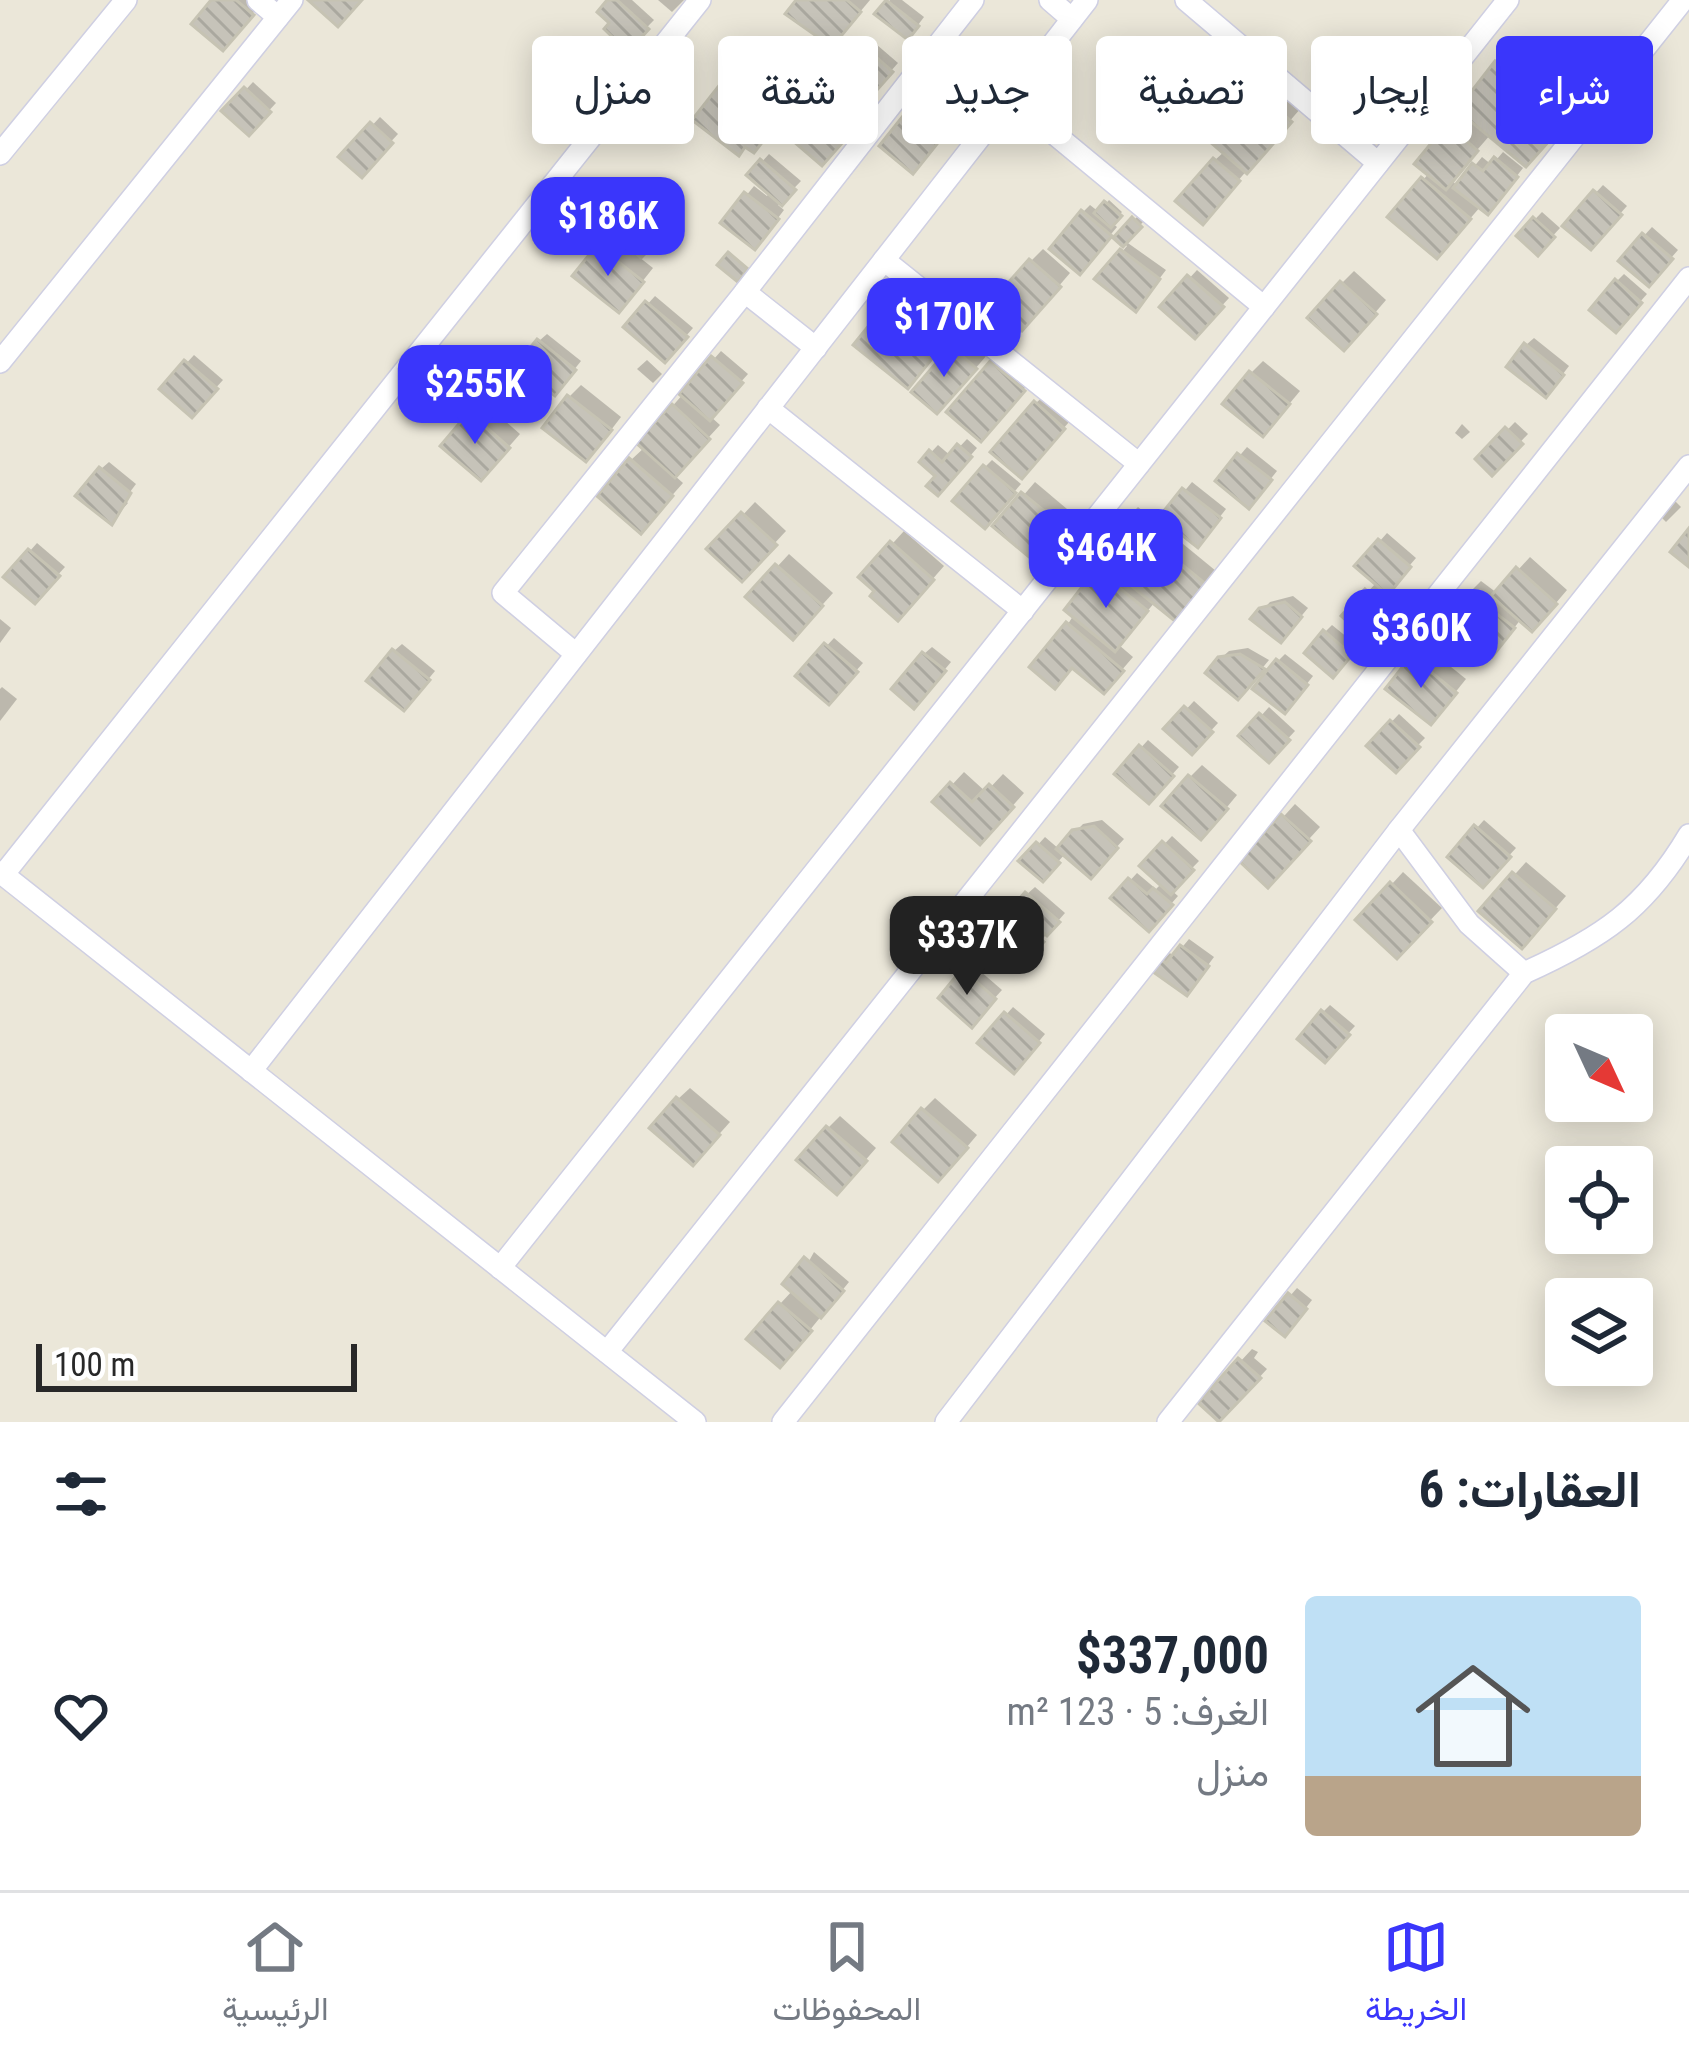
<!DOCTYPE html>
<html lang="ar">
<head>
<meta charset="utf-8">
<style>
	:root { --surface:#fff; --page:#f2f2f3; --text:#1f2937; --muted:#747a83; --line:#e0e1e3; --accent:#3a36fb }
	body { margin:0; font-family:"Roboto Condensed",Vazirmatn,sans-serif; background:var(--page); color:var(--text); direction:rtl; height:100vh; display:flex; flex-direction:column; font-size:45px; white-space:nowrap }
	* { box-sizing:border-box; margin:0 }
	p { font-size:39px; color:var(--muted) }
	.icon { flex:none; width:66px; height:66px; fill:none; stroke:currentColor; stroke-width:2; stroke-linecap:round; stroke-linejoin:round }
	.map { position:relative; height:1422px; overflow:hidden; direction:ltr }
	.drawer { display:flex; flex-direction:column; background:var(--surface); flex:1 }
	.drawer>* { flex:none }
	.banner { position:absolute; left:36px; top:36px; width:1617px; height:108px; direction:rtl; display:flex; gap:24px }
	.needle { width:78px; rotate:134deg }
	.controls { position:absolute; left:1545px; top:1014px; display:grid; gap:24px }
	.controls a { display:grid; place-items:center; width:108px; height:108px; border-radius:12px; background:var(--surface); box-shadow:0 6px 30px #0003; font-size:60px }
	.scale { position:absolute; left:36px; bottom:30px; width:321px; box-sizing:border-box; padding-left:12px; border:6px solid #282828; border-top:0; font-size:33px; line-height:42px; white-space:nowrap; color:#282828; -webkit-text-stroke:9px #fff; paint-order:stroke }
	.price { position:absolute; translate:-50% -102px; padding:0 27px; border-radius:24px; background:var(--accent); color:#fff; font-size:39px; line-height:78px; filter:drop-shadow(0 3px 6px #0008) }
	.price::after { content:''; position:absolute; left:50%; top:72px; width:36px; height:27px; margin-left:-18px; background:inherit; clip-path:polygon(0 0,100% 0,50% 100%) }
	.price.current { background:#222; color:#fff }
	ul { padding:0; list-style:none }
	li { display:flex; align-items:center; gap:36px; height:300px; padding:0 48px }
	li+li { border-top:3px solid var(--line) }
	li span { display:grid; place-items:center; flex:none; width:336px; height:240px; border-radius:12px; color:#555 }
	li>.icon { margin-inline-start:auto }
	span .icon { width:144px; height:144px; fill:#fffc; stroke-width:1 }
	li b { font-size:51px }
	h2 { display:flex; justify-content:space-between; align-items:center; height:144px; padding:0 48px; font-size:51px }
	.chip { padding:0 42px; border-radius:12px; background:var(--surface); box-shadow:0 6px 30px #0003; font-size:42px; line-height:108px }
	.chip.current { background:var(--accent); color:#fff }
	.tab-bar { display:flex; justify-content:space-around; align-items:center; height:168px; border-top:3px solid var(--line); background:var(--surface); font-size:33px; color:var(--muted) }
	.tab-bar a { display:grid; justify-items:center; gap:6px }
	.tab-bar .current { color:var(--accent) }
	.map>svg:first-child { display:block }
</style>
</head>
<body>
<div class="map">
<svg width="1689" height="1422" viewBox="0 0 1689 1422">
	<defs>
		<pattern id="building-back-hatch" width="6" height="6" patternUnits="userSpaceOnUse" patternTransform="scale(3)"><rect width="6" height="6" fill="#c6c3b9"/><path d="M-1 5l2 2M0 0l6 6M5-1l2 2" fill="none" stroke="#aaa89f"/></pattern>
	</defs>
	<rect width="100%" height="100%" fill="#ebe7d9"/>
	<g fill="#0003">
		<path d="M215 0H252L259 6 230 40Z"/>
		<path d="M611 0H632L654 20 628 47 613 23Z"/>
		<path d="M658 0H684L672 12Z"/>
		<path d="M800 0H870L844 31Z"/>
		<path d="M890 0H902L924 17 915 29 879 14Z"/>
		<path d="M869 38 898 63 867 98 872 103 822 162 796 140 853 81 862 45Z"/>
		<path d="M1222 43 1247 65 1208 111 1210 55Z"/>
		<path d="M1509 51 1577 107 1538 151 1491 134 1451 180 1458 186 1482 157 1492 165 1503 152 1523 168 1495 204 1481 206 1449 243 1392 217 1429 173 1449 126Z"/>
		<path d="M735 73 778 106 769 117 777 123 754 149 723 85Z"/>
		<path d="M253 82 276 103 249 132 226 111Z"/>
		<path d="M1282 91 1301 108 1210 213 1215 160 1225 151 1205 134 1233 103 1254 121Z"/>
		<path d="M917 106 947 130 920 163 883 145Z"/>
		<path d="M380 117 398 134 361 174 343 157Z"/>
		<path d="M769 154 801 181 778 205 784 210 762 239 724 223 754 186 767 196 770 192 750 175Z"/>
		<path d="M1603 185 1627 206 1591 246 1566 225Z"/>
		<path d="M643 200 670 223 639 257 653 268 630 297 599 247 611 235 625 246 628 242 615 230Z"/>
		<path d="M1109 200 1122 212 1112 223 1117 227 1087 263 1083 212 1090 205 1099 212Z"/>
		<path d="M1542 212 1560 228 1538 252 1520 235Z"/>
		<path d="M1137 217 1143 222 1125 241 1166 270 1143 300 1099 279 1127 246 1117 237Z"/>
		<path d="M1652 227 1678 250 1649 283 1622 260Z"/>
		<path d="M1043 249 1070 273 1034 315 1031 261Z"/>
		<path d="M1197 270 1229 298 1195 335 1163 307Z"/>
		<path d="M1354 271 1386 300 1356 335 1342 283Z"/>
		<path d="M1624 274 1647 294 1616 329 1617 281Z"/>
		<path d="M910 282 960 323 920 373 898 294Z"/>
		<path d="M655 296 693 328 672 352 627 327Z"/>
		<path d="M547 334 581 361 562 385 539 341Z"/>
		<path d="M965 336 987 355 949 399 916 392Z"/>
		<path d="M1534 338 1569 366 1553 387 1526 345Z"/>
		<path d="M721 351 748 374 710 416 720 425 674 475 683 483 652 518 631 460 645 447 640 443Z"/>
		<path d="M1004 351 1034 377 993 426 992 363Z"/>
		<path d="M194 355 223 380 192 414 163 389Z"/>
		<path d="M647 360 662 374 653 383 637 369Z"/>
		<path d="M1263 361 1300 391 1275 421 1251 373Z"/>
		<path d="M581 385 621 417 598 447 569 397Z"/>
		<path d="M1048 392 1075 415 1033 464 1036 403Z"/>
		<path d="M483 402 520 434 493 465 444 445Z"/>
		<path d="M1515 422 1528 434 1492 472 1479 459Z"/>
		<path d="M1462 424 1470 432 1462 439 1455 433Z"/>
		<path d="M967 439 977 448 945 485 923 461 938 445 951 456Z"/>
		<path d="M1247 447 1277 471 1256 497 1219 480Z"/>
		<path d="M992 460 1021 484 992 518 985 467Z"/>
		<path d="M109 462 136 484 124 500 128 503 112 521 101 469Z"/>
		<path d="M1035 482 1067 509 1040 541 997 526Z"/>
		<path d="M1192 482 1226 509 1205 536 1163 517Z"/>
		<path d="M1675 501 1681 507 1666 522 1660 516Z"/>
		<path d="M755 502 786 531 742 578 711 549Z"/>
		<path d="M1138 507 1216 571 1187 606 1155 602 1119 645 1133 657 1115 678 1068 624 1107 562 1126 519Z"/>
		<path d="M904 531 944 566 910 605 862 577Z"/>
		<path d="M1387 533 1416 558 1385 594 1399 607 1370 638 1345 616 1377 582 1358 566Z"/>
		<path d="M37 543 65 567 35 600 8 576Z"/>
		<path d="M789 554 833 593 805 624 749 597Z"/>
		<path d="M1530 557 1567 590 1544 617 1521 619 1504 641 1469 593 1481 581 1497 593Z"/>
		<path d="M1293 596 1308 608 1288 632 1255 618 1270 602Z"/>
		<path d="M0 619 11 628 0 643Z"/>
		<path d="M1332 625 1358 646 1341 666 1325 632Z"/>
		<path d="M834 638 863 663 829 701 800 675Z"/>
		<path d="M402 644 435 671 411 700 394 651Z"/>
		<path d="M1425 646 1466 679 1442 709 1413 658Z"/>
		<path d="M932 647 951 662 921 698 924 654Z"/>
		<path d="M1248 648 1269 660 1245 689 1220 659 1229 651Z"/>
		<path d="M1285 654 1313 676 1292 703 1278 661Z"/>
		<path d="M2 687 17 699 0 721V689Z"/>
		<path d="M1194 701 1218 723 1192 751 1168 729Z"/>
		<path d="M1269 707 1295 731 1269 759 1243 736Z"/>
		<path d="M1399 714 1425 738 1396 768 1370 745Z"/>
		<path d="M1148 740 1179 767 1149 800 1118 773Z"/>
		<path d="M1202 765 1237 795 1213 824 1190 777Z"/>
		<path d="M964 772 986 792 1003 774 1024 793 992 829 936 802Z"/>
		<path d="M1295 804 1320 827 1268 884 1243 861Z"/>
		<path d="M1102 820 1124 839 1091 875 1066 853 1043 878 1023 861 1045 837 1059 849 1083 824Z"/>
		<path d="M1484 820 1516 848 1483 884 1451 857Z"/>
		<path d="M1172 836 1199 861 1171 890 1178 896 1156 921 1114 898 1137 873 1156 889 1162 883 1144 866Z"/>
		<path d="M1526 862 1566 896 1534 933 1482 911Z"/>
		<path d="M1403 872 1442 908 1397 955 1359 920Z"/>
		<path d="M1035 887 1065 913 1017 968 1008 911Z"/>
		<path d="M1189 939 1214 957 1194 984 1162 961 1170 953 1174 957Z"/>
		<path d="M972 964 1002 990 972 1023 942 998Z"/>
		<path d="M1330 1005 1355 1026 1325 1059 1323 1012Z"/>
		<path d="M1013 1007 1045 1034 1021 1063 981 1043Z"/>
		<path d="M690 1088 730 1122 705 1150 678 1099Z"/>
		<path d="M935 1098 977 1135 950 1167 923 1110Z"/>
		<path d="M840 1116 876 1148 849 1179 828 1128Z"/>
		<path d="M814 1252 849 1282 792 1352 780 1304 793 1290Z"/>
		<path d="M1297 1288 1312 1300 1292 1326 1290 1296Z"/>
		<path d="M1252 1349 1258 1352 1254 1358 1267 1369 1221 1419 1202 1403Z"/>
	</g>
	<g fill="url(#building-back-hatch)" stroke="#c6c3b3" stroke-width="3">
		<path d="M211 0H236L254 15 223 51 191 24Z"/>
		<path d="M308 0H362L338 27Z"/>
		<path d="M607 0H617L649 29 628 52 604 29 609 23 597 12Z"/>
		<path d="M796 0H847L861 12 832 47 785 14Z"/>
		<path d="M886 0 919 26 908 40 874 14Z"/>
		<path d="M860 43 893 72 869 99 836 71Z"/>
		<path d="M1208 53 1237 78 1196 127 1166 102Z"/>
		<path d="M1495 61 1567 121 1526 167 1457 110Z"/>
		<path d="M721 83 768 119 759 130 767 136 754 153 745 147 739 156 692 120Z"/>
		<path d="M244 87 271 112 249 136 221 111Z"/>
		<path d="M841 88 867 112 846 135 820 110Z"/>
		<path d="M1268 101 1292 122 1247 174 1201 134 1219 113 1241 132Z"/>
		<path d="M907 111 941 139 913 174 879 146Z"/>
		<path d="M813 117 843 142 822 166 792 140Z"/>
		<path d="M370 122 393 143 362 178 338 157Z"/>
		<path d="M1447 124 1478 151 1446 190 1414 164Z"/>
		<path d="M1494 157 1518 177 1488 215 1453 188 1472 163 1483 171Z"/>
		<path d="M1213 158 1240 181 1203 225 1175 201Z"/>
		<path d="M760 159 796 190 782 206 746 175Z"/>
		<path d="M1421 177 1471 219 1437 259 1387 217Z"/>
		<path d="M1593 190 1622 215 1591 250 1562 226Z"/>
		<path d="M744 192 779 219 755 250 720 223Z"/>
		<path d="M1104 201 1122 216 1111 228 1094 213Z"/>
		<path d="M634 205 665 233 641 258 611 230Z"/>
		<path d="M1081 210 1112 236 1080 275 1049 249Z"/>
		<path d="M1132 217 1142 227 1123 247 1113 238Z"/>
		<path d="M1533 217 1555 237 1538 256 1516 236Z"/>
		<path d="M1642 233 1673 259 1649 287 1618 261Z"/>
		<path d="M597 245 644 282 619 313 572 276Z"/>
		<path d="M1120 249 1160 279 1136 312 1094 279Z"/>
		<path d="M728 252 748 269 738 282 717 265Z"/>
		<path d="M1029 259 1061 287 1022 331 990 303Z"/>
		<path d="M1187 275 1224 307 1195 339 1159 307Z"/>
		<path d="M1615 279 1642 303 1616 333 1589 310Z"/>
		<path d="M1340 281 1377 314 1344 351 1307 318Z"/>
		<path d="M896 292 950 336 908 389 853 345Z"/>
		<path d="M645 301 688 337 665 363 623 327Z"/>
		<path d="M537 339 576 370 555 396 516 365Z"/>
		<path d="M1524 343 1564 375 1546 398 1506 367Z"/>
		<path d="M951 346 977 369 937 414 911 392Z"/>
		<path d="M711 356 743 383 710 421 679 394Z"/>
		<path d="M184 360 218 389 192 418 159 389Z"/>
		<path d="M990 361 1025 391 981 442 946 412Z"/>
		<path d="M1249 371 1290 404 1263 437 1222 404Z"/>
		<path d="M567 395 612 430 586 462 542 428Z"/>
		<path d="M1034 401 1065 429 1022 479 990 452Z"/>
		<path d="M672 404 710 439 675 478 636 443Z"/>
		<path d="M469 412 510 448 481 481 440 446Z"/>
		<path d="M1505 427 1523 444 1492 476 1475 459Z"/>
		<path d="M957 444 972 457 938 496 926 486 935 476 919 462 929 450 942 462Z"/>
		<path d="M1237 453 1272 480 1249 509 1215 481Z"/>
		<path d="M629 458 673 496 641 534 597 496Z"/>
		<path d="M983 465 1016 493 985 529 952 501Z"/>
		<path d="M99 467 131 493 112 525 75 496Z"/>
		<path d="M1182 488 1221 518 1198 548 1159 517Z"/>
		<path d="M1021 492 1058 522 1029 557 992 526Z"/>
		<path d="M741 512 777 545 742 582 706 549Z"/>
		<path d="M1124 517 1207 585 1176 622 1093 555Z"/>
		<path d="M1689 528V567L1670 552Z"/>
		<path d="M1378 539 1411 567 1388 595 1354 566Z"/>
		<path d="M890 541 934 580 898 621 870 596 874 591 858 577Z"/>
		<path d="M28 549 60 576 35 604 3 577Z"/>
		<path d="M775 564 823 606 793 640 745 597Z"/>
		<path d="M1516 567 1557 604 1532 632 1491 596Z"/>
		<path d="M1096 569 1148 611 1115 652 1064 610Z"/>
		<path d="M1365 589 1394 616 1370 642 1341 616Z"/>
		<path d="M1467 591 1515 628 1492 657 1444 620Z"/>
		<path d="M1285 602 1302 617 1281 643 1250 619 1259 608Z"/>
		<path d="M1066 622 1124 671 1104 694 1072 668 1055 689 1029 667Z"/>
		<path d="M1323 630 1352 655 1333 678 1304 653Z"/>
		<path d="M824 643 858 672 829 705 795 676Z"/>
		<path d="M392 649 430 680 404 711 366 681Z"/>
		<path d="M922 652 946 671 914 709 891 689Z"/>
		<path d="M1240 654 1265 669 1238 700 1205 673 1218 657Z"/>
		<path d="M1411 656 1457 693 1431 725 1385 689Z"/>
		<path d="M1276 659 1308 685 1285 714 1252 689Z"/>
		<path d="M1184 706 1213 732 1192 755 1163 729Z"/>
		<path d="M1259 713 1290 740 1269 763 1238 736Z"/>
		<path d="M1390 720 1420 747 1396 773 1366 746Z"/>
		<path d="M1139 745 1174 776 1149 804 1114 774Z"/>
		<path d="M1188 775 1228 809 1201 840 1161 806Z"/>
		<path d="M950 782 972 802 989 784 1014 807 980 845 932 802Z"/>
		<path d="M1281 814 1311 841 1268 888 1239 861Z"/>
		<path d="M1474 825 1511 857 1483 888 1447 857Z"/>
		<path d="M1094 826 1118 848 1091 879 1056 849 1072 830Z"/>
		<path d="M1162 841 1194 870 1171 895 1139 866Z"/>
		<path d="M1036 842 1060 863 1043 882 1018 861Z"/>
		<path d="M1512 872 1556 909 1522 949 1478 911Z"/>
		<path d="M1128 878 1147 894 1153 888 1173 905 1149 932 1110 898Z"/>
		<path d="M1390 882 1432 922 1397 959 1355 920Z"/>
		<path d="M1025 892 1060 922 1047 936 1013 906Z"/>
		<path d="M1006 909 1044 942 1017 972 979 939Z"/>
		<path d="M1180 945 1209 966 1187 996 1152 971 1160 959 1166 963Z"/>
		<path d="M962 969 996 999 972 1028 938 998Z"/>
		<path d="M1321 1010 1350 1035 1325 1063 1297 1039Z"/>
		<path d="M1004 1012 1040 1043 1014 1074 977 1043Z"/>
		<path d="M676 1097 720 1135 693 1166 649 1128Z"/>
		<path d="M921 1108 968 1148 938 1182 892 1142Z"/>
		<path d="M826 1126 867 1161 837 1195 796 1160Z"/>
		<path d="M804 1257 844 1291 821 1318 782 1284Z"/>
		<path d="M1288 1293 1307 1309 1285 1337 1265 1321Z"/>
		<path d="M778 1302 812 1331 780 1368 746 1339Z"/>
		<path d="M1238 1358 1261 1378 1219 1422 1198 1403Z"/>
	</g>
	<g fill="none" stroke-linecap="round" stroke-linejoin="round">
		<g stroke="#cfcfe2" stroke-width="24">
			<g id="street">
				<path d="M258 0 278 17"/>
				<path d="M1050 0 1072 19"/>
				<path d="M1186 0 1378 163"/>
				<path d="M1011 98 1264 307"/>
				<path d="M0 154 126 0"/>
				<path d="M884 260 1139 464"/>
				<path d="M745 292 973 0"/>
				<path d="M0 362 292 0"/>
				<path d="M768 408 1023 611"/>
				<path d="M576 654 503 593 745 292 816 348"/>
				<path d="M1399 830 1469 924 1524 973"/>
				<path d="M0 872 695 1422"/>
				<path d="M3 875 700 0"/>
				<path d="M251 1071 1087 0"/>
				<path d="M500 1268 1508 0"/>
				<path d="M607 1352 1683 0"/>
				<path d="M783 1422 1689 278"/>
				<path d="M946 1422 1399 830 1689 466"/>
				<path d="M1168 1422 1524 973C1602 938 1645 909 1689 835"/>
			</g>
		</g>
		<use href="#street" stroke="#fff" stroke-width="21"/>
	</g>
</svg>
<div class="controls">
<a><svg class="needle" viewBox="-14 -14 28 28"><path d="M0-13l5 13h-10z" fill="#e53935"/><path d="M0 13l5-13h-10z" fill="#747a83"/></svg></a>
<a><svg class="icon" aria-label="locate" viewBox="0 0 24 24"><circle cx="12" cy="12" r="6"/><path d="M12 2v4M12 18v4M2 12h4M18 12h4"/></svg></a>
<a><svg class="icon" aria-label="layers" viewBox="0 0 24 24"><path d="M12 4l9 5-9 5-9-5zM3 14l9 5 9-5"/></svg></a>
</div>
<div class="scale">100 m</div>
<b class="price" style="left:608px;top:279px">$186K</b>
<b class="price" style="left:944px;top:380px">$170K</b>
<b class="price" style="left:475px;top:447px">$255K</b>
<b class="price" style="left:1106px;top:611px">$464K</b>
<b class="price" style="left:1421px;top:691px">$360K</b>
<b class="price current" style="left:967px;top:998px">$337K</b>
<div class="banner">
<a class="chip current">شراء</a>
<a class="chip">إيجار</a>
<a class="chip">تصفية</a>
<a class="chip">جديد</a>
<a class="chip">شقة</a>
<a class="chip">منزل</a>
</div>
</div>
<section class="drawer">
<h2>العقارات: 6<svg class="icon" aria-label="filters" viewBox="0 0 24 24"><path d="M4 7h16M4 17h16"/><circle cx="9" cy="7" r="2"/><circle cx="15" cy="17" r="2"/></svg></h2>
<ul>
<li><span style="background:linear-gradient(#bfe0f5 75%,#b9a48a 0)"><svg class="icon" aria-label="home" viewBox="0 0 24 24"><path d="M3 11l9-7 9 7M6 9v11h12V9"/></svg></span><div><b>$337,000</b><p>الغرف: 5 · 123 m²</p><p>منزل</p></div><svg class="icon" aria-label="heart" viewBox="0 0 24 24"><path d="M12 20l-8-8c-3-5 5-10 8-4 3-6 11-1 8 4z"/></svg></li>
</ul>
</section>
<nav class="tab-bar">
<a class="current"><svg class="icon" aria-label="map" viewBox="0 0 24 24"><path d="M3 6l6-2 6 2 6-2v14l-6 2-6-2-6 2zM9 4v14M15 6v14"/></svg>الخريطة</a>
<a><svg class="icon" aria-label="saved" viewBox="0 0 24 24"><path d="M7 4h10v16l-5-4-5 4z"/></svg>المحفوظات</a>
<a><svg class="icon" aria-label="home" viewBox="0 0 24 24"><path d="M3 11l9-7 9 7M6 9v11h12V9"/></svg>الرئيسية</a>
</nav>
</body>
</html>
